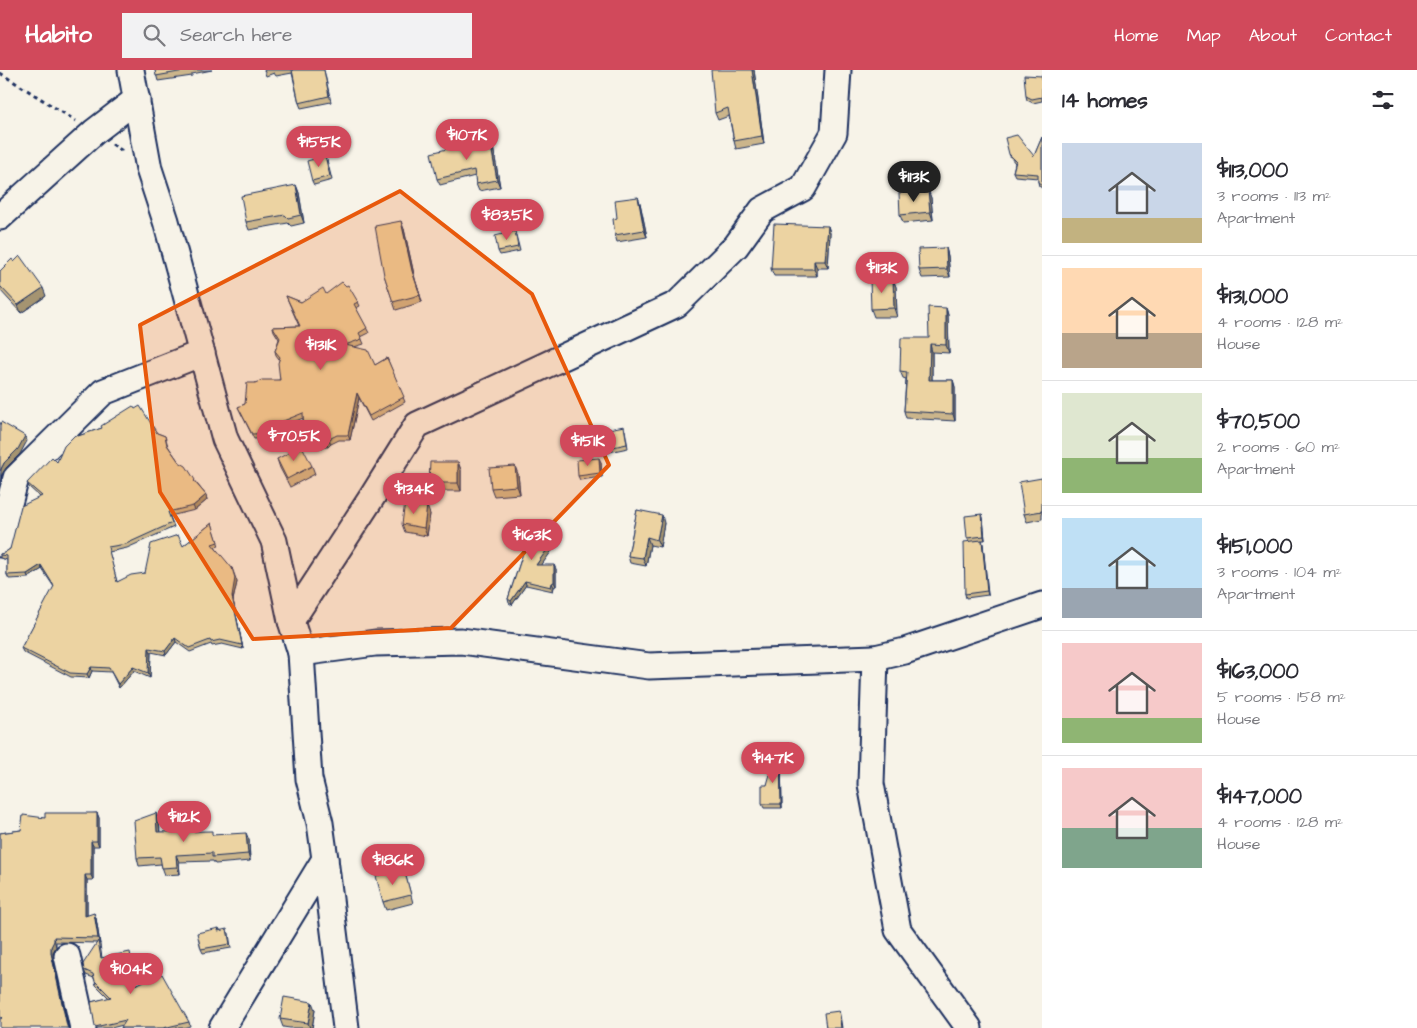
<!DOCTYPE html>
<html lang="en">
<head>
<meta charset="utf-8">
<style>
	:root { --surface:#fff; --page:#f2f2f3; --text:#2b2b33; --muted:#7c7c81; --line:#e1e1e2; --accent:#d1495b }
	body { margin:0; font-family:"Architects Daughter",sans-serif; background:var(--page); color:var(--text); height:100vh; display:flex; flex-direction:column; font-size:19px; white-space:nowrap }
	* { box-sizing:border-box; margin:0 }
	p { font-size:16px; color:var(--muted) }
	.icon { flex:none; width:28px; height:28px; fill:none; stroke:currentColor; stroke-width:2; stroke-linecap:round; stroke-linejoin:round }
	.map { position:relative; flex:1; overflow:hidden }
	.drawer { display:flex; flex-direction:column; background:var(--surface); width:375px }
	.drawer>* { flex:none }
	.price { position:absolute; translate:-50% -42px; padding:0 11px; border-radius:18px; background:var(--accent); color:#fff; font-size:16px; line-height:32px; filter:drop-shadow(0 1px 2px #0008) }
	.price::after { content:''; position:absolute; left:50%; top:30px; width:15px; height:11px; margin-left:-8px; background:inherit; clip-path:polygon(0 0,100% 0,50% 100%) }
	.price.selected { background:#222; color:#fff }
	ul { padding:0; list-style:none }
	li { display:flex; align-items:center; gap:15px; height:125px; padding:0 20px }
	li+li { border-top:1px solid var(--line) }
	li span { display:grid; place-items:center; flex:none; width:140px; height:100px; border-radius:0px; color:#555 }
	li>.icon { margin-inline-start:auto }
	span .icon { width:60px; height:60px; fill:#fffc; stroke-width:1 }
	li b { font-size:21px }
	h2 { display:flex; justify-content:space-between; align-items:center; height:60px; padding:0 20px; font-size:21px }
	header { display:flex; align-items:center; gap:30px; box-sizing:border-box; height:70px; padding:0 25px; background:var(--accent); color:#fff }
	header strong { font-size:24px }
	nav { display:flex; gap:28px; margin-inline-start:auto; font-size:18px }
	.search { width:350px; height:45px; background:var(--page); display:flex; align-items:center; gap:12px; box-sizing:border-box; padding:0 18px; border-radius:0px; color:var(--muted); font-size:19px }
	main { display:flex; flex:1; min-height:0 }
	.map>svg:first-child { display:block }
</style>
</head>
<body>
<header>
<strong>Habito</strong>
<div class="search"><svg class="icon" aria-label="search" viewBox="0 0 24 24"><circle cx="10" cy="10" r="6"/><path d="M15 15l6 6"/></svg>Search here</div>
<nav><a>Home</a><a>Map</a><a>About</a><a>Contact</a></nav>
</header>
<main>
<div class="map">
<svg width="1042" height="958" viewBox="0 0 1042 958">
	<rect width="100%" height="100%" fill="#f7f3e8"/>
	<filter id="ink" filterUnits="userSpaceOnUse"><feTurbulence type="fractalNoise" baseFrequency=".02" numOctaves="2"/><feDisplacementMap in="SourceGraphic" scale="10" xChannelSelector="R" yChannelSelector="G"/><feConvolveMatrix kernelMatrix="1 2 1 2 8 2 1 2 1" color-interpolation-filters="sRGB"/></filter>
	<g filter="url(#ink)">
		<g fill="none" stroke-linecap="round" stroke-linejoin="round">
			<g stroke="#1b2f5e" stroke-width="29">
				<g id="minor">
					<path d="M131 0 149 99 166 151 225 369 274 471 291 551 301 583 309 709 320 753 325 789 346 958"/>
					<path d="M0 147 94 62 137 29"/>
					<path d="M0 474 3 455 16 408 103 322 202 283"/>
					<path d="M291 551 372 427 417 355 677 234 736 176 762 140 803 118 834 63 838 0"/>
					<path d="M301 583 375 573 461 571 649 596 875 588 871 714 898 860 969 958"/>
					<path d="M875 588 905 581 1042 535"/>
					<path d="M67 886 83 958"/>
					<path d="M222 958 325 789"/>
				</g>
			</g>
			<g stroke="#1b2f5e" stroke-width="3" stroke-dasharray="4 4" stroke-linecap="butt">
				<path d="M0 3 76 51"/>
				<path d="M112 74 124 82"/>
			</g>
			<use href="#minor" stroke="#f7f3e8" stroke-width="25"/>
		</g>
		<g fill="#cbb58b" stroke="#1b2f5e">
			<path d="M155 0H212L192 4V6L158 11Z"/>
			<path d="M264 0H324L331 32 301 38 299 33 292 3 276 6 274 3 266 6Z"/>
			<path d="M754 0 764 74 736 79 734 71 729 46 718 50 715 43Z"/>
			<path d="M1042 6V31L1033 33 1027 30 1026 26Z"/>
			<path d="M1042 67V118L1039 116 1038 112V108L1015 106 1013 102 1015 93 1011 88 1009 84 1034 86Z"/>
			<path d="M492 71 500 117 479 121 476 114 475 106 440 115 437 109Z"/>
			<path d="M327 90 332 110 314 115 312 111Z"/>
			<path d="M296 115 299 123 304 153 291 156 288 153 249 160 246 152Z"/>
			<path d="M928 120 931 128 933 150 903 153 900 145Z"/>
			<path d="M638 127 640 133 647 167 617 172 615 165 617 148Z"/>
			<path d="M828 156 830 163 828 198H817V206H774L771 199Z"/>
			<path d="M404 159 415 209 422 232 396 240 384 205Z"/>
			<path d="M516 165 520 181 500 185 498 181Z"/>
			<path d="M946 178 948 186 950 207 922 208 919 200Z"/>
			<path d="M0 201 46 226 21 243 0 220Z"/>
			<path d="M893 209 896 217 897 247H874L871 239Z"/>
			<path d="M326 224 358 232 360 236 356 238 369 263 361 267 364 274 354 277 375 295 387 288 405 332 371 351 359 328 350 370H339L331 374 328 377 309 378 304 367 303 348 278 359 273 368 254 369 238 337 245 334 255 313 280 310 279 289 276 285 275 281 279 269 274 261 273 257 299 256 286 226 301 232Z"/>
			<path d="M946 238 948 245 949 283 932 282V310H953L955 317V351L906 348 904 341 906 309 903 308 900 301 929 268Z"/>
			<path d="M135 339 157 363 165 366 168 376 179 392 206 425 207 430 195 440 170 446 174 457 127 478 109 482 117 512 145 503 183 476 212 453 219 476 215 477 237 512 233 530 243 579 222 574 212 576 211 574 190 582 176 572 166 585 151 582 150 608 134 601 119 618 111 602 92 601 89 608 71 607 23 582 21 578 54 517 42 499 28 508 9 509 7 505V490L0 488V484L4 483 10 479 40 427 29 417 27 413 57 392 78 366 102 358Z"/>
			<path d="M625 360 628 378 609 382 608 378Z"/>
			<path d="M277 389 312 396 315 404 290 417 280 398Z"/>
			<path d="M458 392 461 400V421H432L429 413Z"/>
			<path d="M601 392 602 407 580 410 578 406Z"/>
			<path d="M518 404 520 424 494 426 491 418Z"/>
			<path d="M1042 408V449L1027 452 1024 444Z"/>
			<path d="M637 440 664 453 660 477 650 475 646 496 630 493 628 486Z"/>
			<path d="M430 444 427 466 405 462 402 454Z"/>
			<path d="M982 444 983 448 985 470H982L983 474 988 525 966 528 965 524 969 471 967 468Z"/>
			<path d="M554 470 556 475 541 495 556 499V516L554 517 553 521 526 515 512 535 509 533 508 529 524 480 513 476 512 472Z"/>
			<path d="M780 683 781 687 782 738H764L762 734 767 715Z"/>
			<path d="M97 743 99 748V776H93V810H87V845L96 848 102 888 131 886 136 914 149 912 189 952 190 956 183 958H121L123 955 111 958H96L91 932 109 928 96 915 94 908 86 905 84 900 97 873 56 872V877L53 882V889L68 958 0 948V763L21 760 45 748Z"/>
			<path d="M159 750 160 762 213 765 249 770 250 791 215 794 213 791 179 792 180 804 165 805 161 794 139 796 137 788Z"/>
			<path d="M404 799 413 833 386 840 383 832Z"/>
			<path d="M219 858 220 860 229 863 231 878 203 883 201 879Z"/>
			<path d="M315 940 312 958H290L283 957 280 949Z"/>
		</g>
		<g fill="#a59471" stroke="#1b2f5e">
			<path d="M752 0H754L764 74 762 66Z"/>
			<path d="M489 65 492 71 500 117 497 110Z"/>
			<path d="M296 115 299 123 304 153 301 145Z"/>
			<path d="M928 120 931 128 933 150 930 142Z"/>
			<path d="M638 127 640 133 647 167 644 160Z"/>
			<path d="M401 151 404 159 415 209 422 232 412 201Z"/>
			<path d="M828 156 830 163 828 198 825 191Z"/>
			<path d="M946 178 948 186 950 207 947 199Z"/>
			<path d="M814 191 817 198V206L814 199Z"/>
			<path d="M893 209 896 217 897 247 894 238Z"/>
			<path d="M43 218 46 226 21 243 18 235Z"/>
			<path d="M946 238 948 245 949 283 946 275Z"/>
			<path d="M930 274 932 282V317L929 310Z"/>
			<path d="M953 310 955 317V351L953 344Z"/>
			<path d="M357 323 359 328 350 370 348 365Z"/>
			<path d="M276 354 278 359 273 368 272 363Z"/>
			<path d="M25 366 27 371 20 384 6 398 2 404 0 412 1 399 4 393Z"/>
			<path d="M329 369 331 374 328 377 326 373Z"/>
			<path d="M599 388 601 392 602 407 600 403Z"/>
			<path d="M458 392 461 400V421L458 413Z"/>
			<path d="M515 396 518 404 520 424 517 416Z"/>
			<path d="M206 425 207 430 195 440 193 436Z"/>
			<path d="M427 436 430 444 427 466 424 458Z"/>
			<path d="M982 444 983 448 985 470 984 466Z"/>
			<path d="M662 445 664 453 660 477 657 470Z"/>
			<path d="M647 467 650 475 646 496 643 488Z"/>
			<path d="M554 470 556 475 538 500 536 495Z"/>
			<path d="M982 470 983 474 988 525 987 521Z"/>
			<path d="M41 495 42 499 28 508 27 504Z"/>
			<path d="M554 495 556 499V516L554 512Z"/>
			<path d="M232 498 237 512 233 530 243 579 232 526Z"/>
			<path d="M525 511 526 515 512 535 511 531Z"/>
			<path d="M552 513 554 517 553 521 551 517Z"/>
			<path d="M175 568 176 572 166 585 165 581Z"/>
			<path d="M149 578 151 582 150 608 148 603Z"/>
			<path d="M91 597 92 601 89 608 87 604Z"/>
			<path d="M133 597 134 601 119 618 118 614Z"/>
			<path d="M780 683 781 687 782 738 781 734Z"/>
			<path d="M97 743 99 748V776L97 771Z"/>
			<path d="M156 743 159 750 160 770 157 762Z"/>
			<path d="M246 763 249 770 250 791 248 784Z"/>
			<path d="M91 771 93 776V810L91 805Z"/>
			<path d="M176 785 179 792 180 804 177 797Z"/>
			<path d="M85 805 87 810V852L85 846Z"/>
			<path d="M94 843 96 848 100 874 98 868Z"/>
			<path d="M54 867 56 877 53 882V889L68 958 67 956 51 883V877Z"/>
			<path d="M312 932 315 940 312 958H310L308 953Z"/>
			<path d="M839 941 840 945 842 958H841Z"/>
		</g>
		<g fill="#ecd3a2" stroke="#1b2f5e">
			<path d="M155 0H190L156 6Z"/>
			<path d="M292 0H324L329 26 299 33Z"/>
			<path d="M711 0H752L762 66 734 71 728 38 715 43Z"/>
			<path d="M1024 5 1042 6V27L1032 29 1026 26Z"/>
			<path d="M489 65 497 110 476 114 474 100 437 109 431 83 474 72 473 68Z"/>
			<path d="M1017 65 1034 86 1042 67V115L1038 112V104L1013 102 1016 91 1009 84 1005 68Z"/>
			<path d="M325 86 330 106 312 111 307 91Z"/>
			<path d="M296 115 301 145 288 148 285 145 246 152 241 126Z"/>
			<path d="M928 120 930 142 900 145 899 123Z"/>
			<path d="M638 127 644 160 615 165 613 149 617 148 615 130Z"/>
			<path d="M401 151 412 201 420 225 393 232 384 205 375 156Z"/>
			<path d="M774 154 828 156 825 191H814V199H771Z"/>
			<path d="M515 161 518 177 498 181 495 166Z"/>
			<path d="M946 178 947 199 919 200 918 179Z"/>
			<path d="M20 186 43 218 18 235 0 216V201L12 189 14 192Z"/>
			<path d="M870 209H893L894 238 871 239Z"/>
			<path d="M342 212 346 216 348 215 358 232 354 234 367 258 359 263 362 269 345 275 368 280 375 295 387 288 404 327 369 346 357 323 348 365H337L329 369 326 373H307L304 367 303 343 276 354 272 363 252 364 238 337 245 334 247 313H255L262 310H280L278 293 280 287 275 281 280 268 273 257 300 256 286 226 301 232 323 218 326 224Z"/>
			<path d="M928 237 946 238V275L930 274 929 310H953V344L904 341 907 302 900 301 901 268H929Z"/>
			<path d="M133 336 135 339 140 336 157 363 165 366 167 375 179 392 186 396 195 410 194 411 206 425 193 436 168 442 172 453 126 474 108 477 117 512 131 505 145 503 151 474 178 465 183 476 212 453 218 472 212 474 232 498 235 508 232 526 242 575 220 570 211 572 210 570 189 578 175 568 165 581 149 578 148 603 133 597 118 614 109 598 91 597 87 604 70 603 21 578 54 516 41 495 27 504 7 505V486L0 485V484L4 483 10 479 21 436 42 426 27 413 52 387 57 392 64 376 75 365 78 366 102 358 101 356Z"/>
			<path d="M1 352 25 366 18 379 4 393 0 401V355Z"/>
			<path d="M624 356 627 374 608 378 604 360Z"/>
			<path d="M302 376 312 396 287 409 277 389Z"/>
			<path d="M599 388 600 403 578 406 577 390Z"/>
			<path d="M430 392H458V413H429Z"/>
			<path d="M515 396 517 416 491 418 489 398Z"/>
			<path d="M1042 408V441L1024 444 1019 412Z"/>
			<path d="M405 432 427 436 424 458 402 454Z"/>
			<path d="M637 440 662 445 657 470 647 467 643 488 628 486Z"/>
			<path d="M982 444 984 466 967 468 965 446Z"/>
			<path d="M517 458 554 470 536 495H554V512L552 513 551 517 525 511 511 531 508 529 525 477 512 472Z"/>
			<path d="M982 470 987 521 965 524 964 472Z"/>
			<path d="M776 682 780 683 781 734H762V715H767Z"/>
			<path d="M45 743H97V771H91V805H85V846L94 843 98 868 54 867V871L51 877V883L67 956 68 958H0V949L2 948 0 946V763L21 760 23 745 45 748Z"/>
			<path d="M156 743 157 762 212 761V765L246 763 248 784 212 787V783L176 785 177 797 162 798 160 787 137 788 134 751Z"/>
			<path d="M404 799 411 825 383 832 376 806Z"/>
			<path d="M219 858 218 861 227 859 230 874 201 879 197 863Z"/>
			<path d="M98 871 101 888 130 882 136 915 148 909 149 912 162 904 189 952 163 958H121L126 950 95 957 91 932 111 927 95 911 93 904 84 900 83 894Z"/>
			<path d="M284 927 312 932 308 953 280 949Z"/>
			<path d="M839 941 841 958H826L824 943Z"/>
		</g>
	</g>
	<path fill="#e8590c" fill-opacity="0.2" stroke="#e8590c" stroke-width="4" stroke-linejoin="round" d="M400 121 532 224 609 395 451 558 253 569 160 422 140 255Z"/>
</svg>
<b class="price" style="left:467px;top:91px">$107K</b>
<b class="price" style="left:319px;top:98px">$155K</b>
<b class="price selected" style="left:914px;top:133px">$113K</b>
<b class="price" style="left:507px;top:171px">$83.5K</b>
<b class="price" style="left:882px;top:224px">$113K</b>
<b class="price" style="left:321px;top:301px">$131K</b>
<b class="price" style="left:294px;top:392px">$70.5K</b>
<b class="price" style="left:588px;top:397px">$151K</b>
<b class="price" style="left:414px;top:445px">$134K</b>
<b class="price" style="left:532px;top:491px">$163K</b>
<b class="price" style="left:773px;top:714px">$147K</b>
<b class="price" style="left:184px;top:773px">$112K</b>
<b class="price" style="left:393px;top:816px">$186K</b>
<b class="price" style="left:131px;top:925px">$104K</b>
</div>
<section class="drawer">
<h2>14 homes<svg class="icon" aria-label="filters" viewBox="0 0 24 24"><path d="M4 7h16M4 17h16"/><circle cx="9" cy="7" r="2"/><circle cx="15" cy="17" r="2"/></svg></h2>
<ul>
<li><span style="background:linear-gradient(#c9d6e8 75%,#c2b280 0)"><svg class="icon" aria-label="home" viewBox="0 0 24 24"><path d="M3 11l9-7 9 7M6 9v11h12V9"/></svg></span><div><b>$113,000</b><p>3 rooms · 113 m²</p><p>Apartment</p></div></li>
<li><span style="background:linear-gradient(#ffd9b3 65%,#b9a48a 0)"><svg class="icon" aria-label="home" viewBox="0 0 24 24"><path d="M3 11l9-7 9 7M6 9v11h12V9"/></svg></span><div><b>$131,000</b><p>4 rooms · 128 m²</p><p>House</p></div></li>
<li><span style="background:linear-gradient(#dfe7d0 65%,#8fb573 0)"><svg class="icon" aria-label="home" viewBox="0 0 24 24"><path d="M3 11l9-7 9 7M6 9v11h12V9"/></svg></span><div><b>$70,500</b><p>2 rooms · 60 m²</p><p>Apartment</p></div></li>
<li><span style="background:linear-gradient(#bfe0f5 70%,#9aa5b1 0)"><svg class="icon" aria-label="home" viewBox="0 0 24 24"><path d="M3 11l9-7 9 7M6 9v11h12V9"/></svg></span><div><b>$151,000</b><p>3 rooms · 104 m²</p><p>Apartment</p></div></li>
<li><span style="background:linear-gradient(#f6c9c9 75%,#8fb573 0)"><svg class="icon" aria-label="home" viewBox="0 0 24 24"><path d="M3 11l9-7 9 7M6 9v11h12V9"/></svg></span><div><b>$163,000</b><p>5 rooms · 158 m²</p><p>House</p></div></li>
<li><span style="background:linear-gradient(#f6c9c9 60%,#7fa58c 0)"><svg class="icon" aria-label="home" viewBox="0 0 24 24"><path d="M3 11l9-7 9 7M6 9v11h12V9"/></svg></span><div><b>$147,000</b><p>4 rooms · 128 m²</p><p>House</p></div></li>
</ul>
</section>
</main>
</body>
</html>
